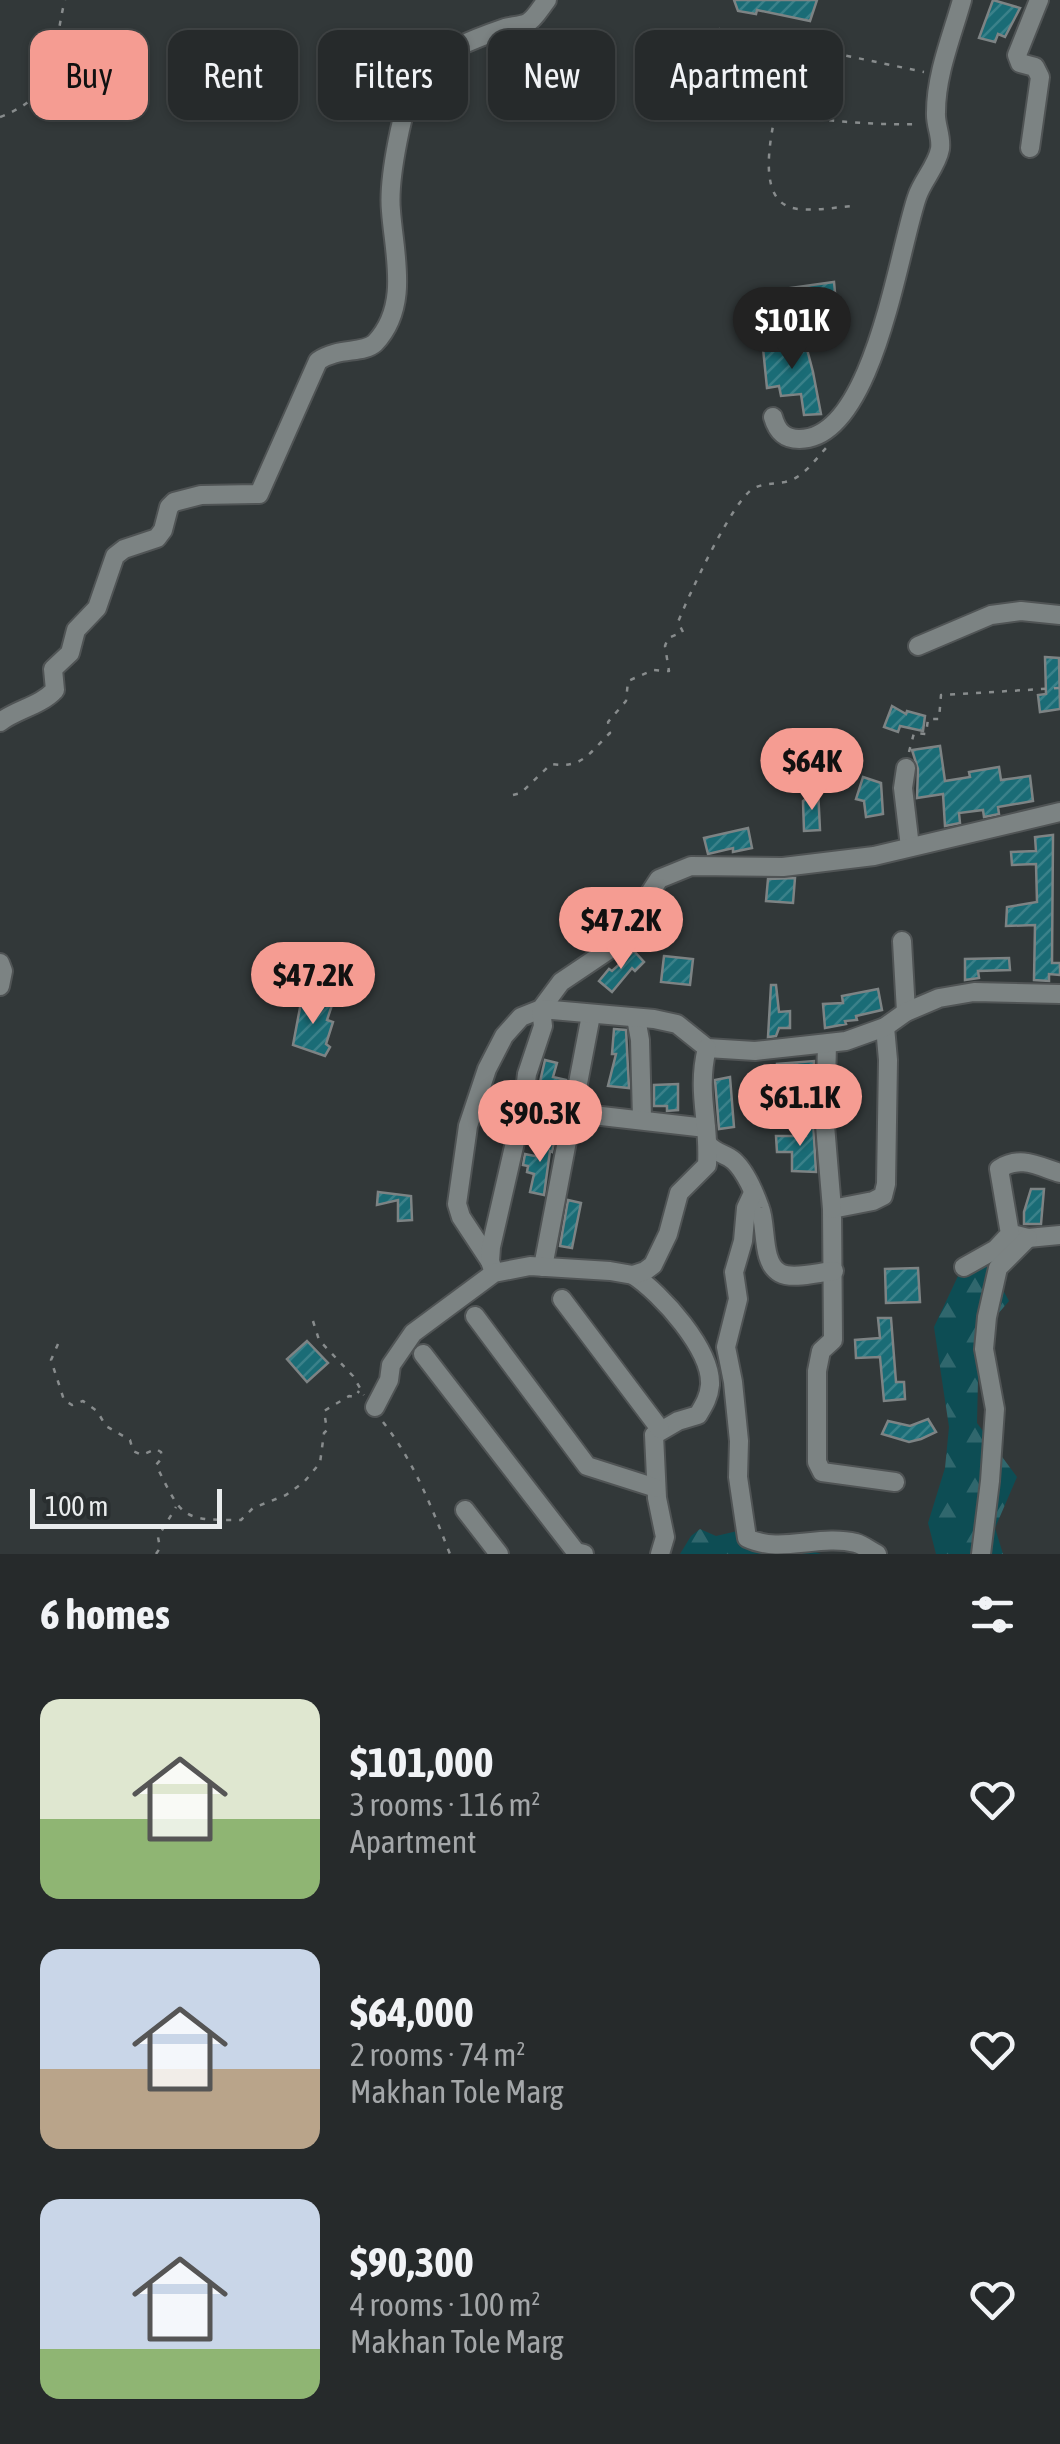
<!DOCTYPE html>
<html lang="en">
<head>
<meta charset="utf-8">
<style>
	:root { --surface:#262a2b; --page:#2e3233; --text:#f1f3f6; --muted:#a4a7a9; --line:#424647; --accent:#f59c92 }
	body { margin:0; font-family:"Asap Condensed",sans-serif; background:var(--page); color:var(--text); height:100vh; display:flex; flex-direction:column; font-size:38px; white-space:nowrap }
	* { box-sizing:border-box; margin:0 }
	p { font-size:32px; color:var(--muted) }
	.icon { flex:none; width:55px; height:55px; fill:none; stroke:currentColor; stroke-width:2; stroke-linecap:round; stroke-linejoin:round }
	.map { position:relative; height:1554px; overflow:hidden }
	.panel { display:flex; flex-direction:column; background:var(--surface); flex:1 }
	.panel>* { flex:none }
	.guide { position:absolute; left:30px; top:30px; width:1000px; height:90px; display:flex; gap:20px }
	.scale { position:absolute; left:30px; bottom:25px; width:192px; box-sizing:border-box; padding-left:10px; border:5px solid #e9eced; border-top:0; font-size:28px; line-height:35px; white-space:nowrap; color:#e9eced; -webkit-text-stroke:8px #292e2f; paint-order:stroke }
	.price { position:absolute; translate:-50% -85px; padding:0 22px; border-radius:35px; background:var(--accent); color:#111; font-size:32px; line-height:65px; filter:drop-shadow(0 2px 5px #0008) }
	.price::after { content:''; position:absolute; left:50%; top:60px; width:30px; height:22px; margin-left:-15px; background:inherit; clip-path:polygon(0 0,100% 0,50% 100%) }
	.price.current { background:#222; color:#fff }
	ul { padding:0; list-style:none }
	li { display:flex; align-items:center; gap:30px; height:250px; padding:0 40px }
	li span { display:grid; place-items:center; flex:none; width:280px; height:200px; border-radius:20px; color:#555 }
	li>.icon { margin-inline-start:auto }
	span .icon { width:120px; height:120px; fill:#fffc; stroke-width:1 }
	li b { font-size:42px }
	h2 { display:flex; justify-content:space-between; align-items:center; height:120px; padding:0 40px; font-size:42px }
	.pill { padding:0 35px; border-radius:20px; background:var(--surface); box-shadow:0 2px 8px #0004,0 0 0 2px var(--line); font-size:35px; line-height:90px }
	.pill.current { background:var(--accent); color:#111 }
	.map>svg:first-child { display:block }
</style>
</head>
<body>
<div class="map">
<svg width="1060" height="1554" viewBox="0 0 1060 1554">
	<defs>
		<pattern id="forest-firs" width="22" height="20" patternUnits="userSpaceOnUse" patternTransform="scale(2.5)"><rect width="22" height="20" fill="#0d4d54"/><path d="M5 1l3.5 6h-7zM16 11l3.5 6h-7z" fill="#30676d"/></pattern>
		<pattern id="building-hatch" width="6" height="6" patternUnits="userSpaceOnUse" patternTransform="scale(2.5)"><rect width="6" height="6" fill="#1a6c76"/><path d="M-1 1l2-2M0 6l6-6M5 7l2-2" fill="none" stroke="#3b818a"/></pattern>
	</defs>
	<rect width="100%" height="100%" fill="#323839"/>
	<g fill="url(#forest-firs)">
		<path d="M988 1263 1009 1301 979 1336 977 1423 1017 1477 995 1528 1003 1554H936L928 1523 945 1468 949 1427 934 1327 958 1276Z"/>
		<path d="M700 1529 716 1536 746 1529 821 1554H680L691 1536Z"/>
	</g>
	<g fill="url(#building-hatch)" stroke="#7d8384" stroke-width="2.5">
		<path d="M734 0H817L810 21 757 10 756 14 738 11Z"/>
		<path d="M993 0 1020 8 1005 37 998 34 995 42 979 38Z"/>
		<path d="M726 39 754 46 746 64 720 58Z"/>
		<path d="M834 282 836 303 780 308 776 290Z"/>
		<path d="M803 334 813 372 821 414 804 415 801 394 781 396 779 386 767 388 763 348Z"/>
		<path d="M1045 657 1059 658 1060 709 1040 712 1038 695 1046 694Z"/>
		<path d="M892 706 906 714 907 711 925 716 923 731 900 726 898 732 884 727Z"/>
		<path d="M940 746 945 781 970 777 969 772 999 767 1001 780 1030 776 1033 801 998 807 999 814 984 817 983 810 959 813 960 823 945 826 943 794 917 798 918 769 912 750Z"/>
		<path d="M863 777 881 783 883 814 866 817 864 801 856 799Z"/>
		<path d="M818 789 820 830 804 831 803 801Z"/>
		<path d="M748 828 752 848 733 852V848L708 854 704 838Z"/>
		<path d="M1053 835 1052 963H1060V975L1049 974V981L1034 980 1035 925 1006 926 1007 907 1037 902 1036 864 1012 865 1011 852 1036 851 1035 837Z"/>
		<path d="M795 878 793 903 766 901 768 879Z"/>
		<path d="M634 951 644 962 635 971 632 968 612 992 599 981 609 969 612 971Z"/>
		<path d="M664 956 693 959 690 985 661 982Z"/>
		<path d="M1009 958 1010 970 978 971 979 978 965 980V959Z"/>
		<path d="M771 985H776L779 1012 790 1011V1028H779L776 1036 768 1037Z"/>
		<path d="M878 989 882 1010 856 1016 857 1020 845 1021 846 1024 825 1028 823 1004 843 1003 842 996Z"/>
		<path d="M302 997 332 1005 327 1020 333 1022 326 1044 330 1047 325 1056 293 1045Z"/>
		<path d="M614 1029 626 1030 629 1088 608 1086 616 1054H612Z"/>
		<path d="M545 1060 557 1063 553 1077 566 1080 563 1095 552 1092 551 1097 537 1095Z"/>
		<path d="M814 1061 813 1088 779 1090 777 1064Z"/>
		<path d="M730 1077 734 1127 719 1129 715 1080Z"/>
		<path d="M678 1084V1110L667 1111V1106H654V1085Z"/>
		<path d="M813 1121 816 1172 792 1171V1152H777L776 1136H806L804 1123Z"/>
		<path d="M547 1132 556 1134 552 1152 550 1151 544 1195 530 1192 534 1174 527 1172 528 1166 523 1165 525 1154 540 1157Z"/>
		<path d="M1031 1189H1044L1041 1224H1024V1212Z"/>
		<path d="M378 1192 411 1196 412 1220 398 1221V1200L377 1205Z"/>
		<path d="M568 1200 581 1203 572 1248 560 1246Z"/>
		<path d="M918 1268 920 1302 886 1303 885 1269Z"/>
		<path d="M878 1318H891L896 1382H904L905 1399 884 1401 880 1357 856 1358 855 1340 880 1338Z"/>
		<path d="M307 1341 328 1363 307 1382 287 1359Z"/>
		<path d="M928 1419 936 1432 921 1439 909 1442 882 1434 888 1421 910 1426Z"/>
	</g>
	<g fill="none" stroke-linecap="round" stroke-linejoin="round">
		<g stroke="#505455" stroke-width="22">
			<g id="minor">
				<path d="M1030 148 1040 77 1035 67 1020 63 1017 55 1039 0"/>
				<path d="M773 417C777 431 784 439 799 439 873 440 898 252 917 197 922 181 937 166 940 149 942 136 935 125 936 112 936 74 952 36 962 0"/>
				<path d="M918 646 991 615 1021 611 1060 615"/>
				<path d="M0 722C17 709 40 706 55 690L53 669 70 653 76 630 97 608 115 556 124 549 157 538 163 530 169 507 174 502 201 495 259 494 318 361C338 347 363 354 375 343 410 306 394 254 391 211 388 182 402 100 419 77 437 52 476 38 505 28 512 26 520 26 527 23 535 19 541 7 547 0"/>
				<path d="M906 768 903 788 910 847"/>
				<path d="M902 941 906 1012"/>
				<path d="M0 963 3 971 0 986"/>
				<path d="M636 1018 640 1040 642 1119"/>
				<path d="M885 1027 888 1060 886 1184 883 1196 873 1201 832 1209 833 1340 821 1351 817 1371V1462L822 1472 895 1482"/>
				<path d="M827 1044 825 1125 832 1209"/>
				<path d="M523 1107 706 1128"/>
				<path d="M708 1144C716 1154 725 1153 734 1161 745 1171 755 1194 760 1208 767 1226 761 1263 780 1273 793 1280 819 1272 834 1271"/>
				<path d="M753 1193 746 1208 743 1241 734 1272 738 1299 726 1347 733 1382 739 1441 738 1477 747 1538C780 1554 819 1534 856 1543 863 1545 871 1551 877 1554"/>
				<path d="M1016 1235 1028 1238 1060 1235"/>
				<path d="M490 1261 461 1217 457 1204 468 1126 487 1069 504 1036 521 1017 541 1009 561 982 616 945 659 879 691 866 783 867 874 856 1060 812"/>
				<path d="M543 1267 591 1015"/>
				<path d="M964 1267 996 1249 1010 1234 999 1169C1020 1155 1038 1166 1060 1173"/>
				<path d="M494 1273 490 1261 491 1247 523 1107 527 1074 543 1026 541 1009 654 1019 677 1024 707 1048 755 1051 846 1041 885 1027 906 1012 939 998 974 992 1060 994"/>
				<path d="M633 1275C661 1293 712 1350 710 1385 709 1397 704 1405 698 1415L678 1421 654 1435 657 1498 665 1537 660 1554"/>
				<path d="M562 1299 660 1429"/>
				<path d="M475 1316 587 1466 656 1488"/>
				<path d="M423 1354 576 1552 584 1554"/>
				<path d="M375 1407 389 1380 391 1365 413 1333 494 1273 530 1266 610 1271 633 1275 645 1271 653 1265 668 1234 679 1193 707 1165C710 1121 696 1093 707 1048"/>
				<path d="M465 1510 499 1554"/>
				<path d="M981 1554 990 1481 995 1409 984 1349 987 1317 998 1268 1028 1238"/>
			</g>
		</g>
		<g stroke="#888c8d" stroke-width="2.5" stroke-dasharray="5 8" stroke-linecap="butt">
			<path d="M719 29 924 72"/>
			<path d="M689 93C764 114 842 126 920 124"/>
			<path d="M775 115C770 142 756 206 799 209 817 211 837 207 854 206"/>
			<path d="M0 117C63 93 51 53 65 0"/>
			<path d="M909 752 914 733 926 734 928 719H939L941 695 1060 688"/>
			<path d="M513 795 521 793 551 764C583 769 589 753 610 733L608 722 626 701 628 681 653 670 669 671 665 646 668 638 683 632 678 622C688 597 733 499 754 488 765 483 774 484 785 482 803 478 814 461 826 448"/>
			<path d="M313 1321 319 1340 353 1376 364 1395"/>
			<path d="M58 1344 51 1360 64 1400 72 1405 83 1401 97 1411 106 1426 130 1440 133 1451 142 1455 156 1449 161 1452 162 1458 156 1465C183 1519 181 1520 241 1520L253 1508 286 1495 304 1482 320 1463 324 1433 327 1430 324 1411 349 1396 355 1397 359 1391"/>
			<path d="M383 1422C415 1463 431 1506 450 1554"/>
			<path d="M156 1554 160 1548 158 1537 176 1507"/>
		</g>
		<use href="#minor" stroke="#7c8383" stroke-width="18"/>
	</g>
</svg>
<div class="scale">100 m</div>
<b class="price current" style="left:792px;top:372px">$101K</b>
<b class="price" style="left:812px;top:813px">$64K</b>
<b class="price" style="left:621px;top:972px">$47.2K</b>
<b class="price" style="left:313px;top:1027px">$47.2K</b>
<b class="price" style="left:800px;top:1149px">$61.1K</b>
<b class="price" style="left:540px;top:1165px">$90.3K</b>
<div class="guide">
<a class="pill current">Buy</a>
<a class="pill">Rent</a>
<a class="pill">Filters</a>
<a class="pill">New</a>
<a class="pill">Apartment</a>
</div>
</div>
<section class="panel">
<h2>6 homes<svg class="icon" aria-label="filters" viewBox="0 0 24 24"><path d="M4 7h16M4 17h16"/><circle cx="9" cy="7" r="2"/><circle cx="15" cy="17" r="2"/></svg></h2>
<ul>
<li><span style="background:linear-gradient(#dfe7d0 60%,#8fb573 0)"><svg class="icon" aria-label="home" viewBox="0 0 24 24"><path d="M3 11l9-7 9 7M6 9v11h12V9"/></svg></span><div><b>$101,000</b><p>3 rooms · 116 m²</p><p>Apartment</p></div><svg class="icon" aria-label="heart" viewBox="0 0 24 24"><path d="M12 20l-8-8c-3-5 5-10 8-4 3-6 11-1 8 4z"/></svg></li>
<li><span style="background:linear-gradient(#c9d6e8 60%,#b9a48a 0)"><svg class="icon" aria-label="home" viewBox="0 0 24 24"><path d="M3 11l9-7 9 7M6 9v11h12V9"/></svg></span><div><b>$64,000</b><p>2 rooms · 74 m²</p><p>Makhan Tole Marg</p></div><svg class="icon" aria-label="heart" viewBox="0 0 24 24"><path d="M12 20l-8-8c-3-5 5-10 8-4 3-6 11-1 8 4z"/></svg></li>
<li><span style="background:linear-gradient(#c9d6e8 75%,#8fb573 0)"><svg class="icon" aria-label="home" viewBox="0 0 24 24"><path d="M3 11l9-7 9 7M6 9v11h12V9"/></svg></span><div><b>$90,300</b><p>4 rooms · 100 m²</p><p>Makhan Tole Marg</p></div><svg class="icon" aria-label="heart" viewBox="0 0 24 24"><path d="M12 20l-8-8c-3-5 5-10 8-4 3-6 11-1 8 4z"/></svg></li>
</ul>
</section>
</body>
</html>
